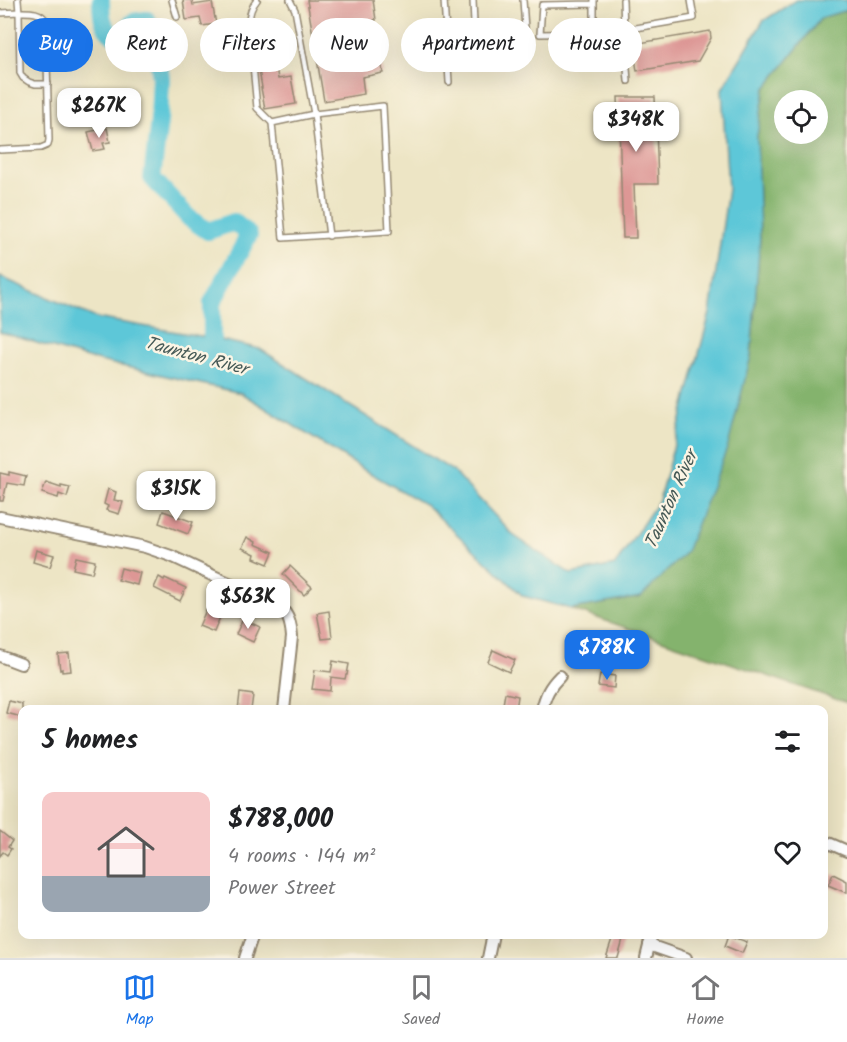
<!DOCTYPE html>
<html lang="en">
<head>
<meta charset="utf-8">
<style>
	:root { --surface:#fff; --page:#f2f2f2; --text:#202124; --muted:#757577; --line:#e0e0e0; --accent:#1a73e8 }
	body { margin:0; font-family:Kalam,sans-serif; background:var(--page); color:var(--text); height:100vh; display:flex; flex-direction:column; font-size:22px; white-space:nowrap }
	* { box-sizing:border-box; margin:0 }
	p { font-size:20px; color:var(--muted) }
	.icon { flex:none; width:33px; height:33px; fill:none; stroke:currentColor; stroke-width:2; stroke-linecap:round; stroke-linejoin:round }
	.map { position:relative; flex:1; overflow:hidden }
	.drawer { position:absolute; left:18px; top:705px; width:810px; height:234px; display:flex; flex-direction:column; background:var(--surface); border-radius:12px; box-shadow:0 6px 24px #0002 }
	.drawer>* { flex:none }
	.guide { position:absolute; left:18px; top:18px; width:812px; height:54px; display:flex; gap:12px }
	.tools { position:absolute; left:774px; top:90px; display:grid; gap:12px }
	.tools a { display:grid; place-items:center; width:54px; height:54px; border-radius:50%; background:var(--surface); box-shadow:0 6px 24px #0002; font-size:30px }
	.price { position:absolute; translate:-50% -51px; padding:0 14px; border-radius:12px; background:#fff; color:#222; font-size:20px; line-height:39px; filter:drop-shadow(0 2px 3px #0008) }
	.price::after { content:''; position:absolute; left:50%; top:36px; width:18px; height:14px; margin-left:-9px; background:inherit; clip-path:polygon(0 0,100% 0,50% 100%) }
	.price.on { background:var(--accent); color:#fff }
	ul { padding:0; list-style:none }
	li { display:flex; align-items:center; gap:18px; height:150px; padding:0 24px }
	li span { display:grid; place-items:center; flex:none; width:168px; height:120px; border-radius:12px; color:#555 }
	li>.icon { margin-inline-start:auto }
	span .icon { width:72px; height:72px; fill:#fffc; stroke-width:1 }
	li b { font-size:26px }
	h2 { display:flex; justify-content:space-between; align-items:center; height:72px; padding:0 24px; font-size:26px }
	.pill { padding:0 21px; border-radius:27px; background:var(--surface); box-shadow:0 6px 24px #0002; font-size:21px; line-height:54px }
	.pill.on { background:var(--accent); color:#fff }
	.tabs { display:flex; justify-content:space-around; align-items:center; height:84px; border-top:2px solid var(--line); background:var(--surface); font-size:16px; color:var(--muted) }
	.tabs a { display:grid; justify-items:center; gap:3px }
	.tabs .on { color:var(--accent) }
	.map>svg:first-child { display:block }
</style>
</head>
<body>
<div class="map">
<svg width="847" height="958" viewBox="0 0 847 958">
	<rect width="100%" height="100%" fill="#fcf5e5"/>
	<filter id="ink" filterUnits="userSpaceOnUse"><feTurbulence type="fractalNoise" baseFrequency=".0167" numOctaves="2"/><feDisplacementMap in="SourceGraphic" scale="12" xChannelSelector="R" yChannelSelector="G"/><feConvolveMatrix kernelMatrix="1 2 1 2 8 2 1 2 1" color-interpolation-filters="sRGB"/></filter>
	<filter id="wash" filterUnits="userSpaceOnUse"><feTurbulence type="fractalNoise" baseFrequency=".008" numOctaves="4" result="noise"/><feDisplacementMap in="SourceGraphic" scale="24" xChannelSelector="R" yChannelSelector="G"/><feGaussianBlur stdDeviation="1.35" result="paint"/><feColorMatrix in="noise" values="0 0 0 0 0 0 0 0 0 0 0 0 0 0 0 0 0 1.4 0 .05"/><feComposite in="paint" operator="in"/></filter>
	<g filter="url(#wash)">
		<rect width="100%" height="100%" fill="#ede5c5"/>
		<path fill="#84b36d" stroke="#606e46" stroke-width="1.5" fill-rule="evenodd" d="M847 10V703L571 609 641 597 751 356 760 238 757 136 765 89 821 18ZM784 100H818V134H784Z"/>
		<path fill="#5dc7d8" stroke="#4c787b" stroke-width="1.5" d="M796 0H847V10L821 18 765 89 757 136 760 238 751 356 728 446 686 552 641 597 571 609 523 596 426 505 363 469 241 393 87 358 0 332V277L96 318 212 338 260 349 453 471 513 535 571 574 615 565 659 500 710 313 728 189 722 89 763 21Z"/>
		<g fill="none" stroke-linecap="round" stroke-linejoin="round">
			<path stroke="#5dc7d8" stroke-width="18" d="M101 0C101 20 103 30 121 40L133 22 147 20 154 29 161 78 159 121 152 178 189 218 208 231 234 222 249 235 212 303V360"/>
		</g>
		<g id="blocks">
			<g fill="#dd9795">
				<path d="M183 0H192L193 5 212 2 216 24 202 26 200 18 186 20Z"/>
				<path d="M307 0H373L376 20H374L383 73 362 77 364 94 324 101Z"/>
				<path d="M281 19 286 45 273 47 278 79 291 77 296 104 265 109 261 88H262L257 58 255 38 259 37 257 23Z"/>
				<path d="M710 31 711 38 698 61 637 71 633 44Z"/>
				<path d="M618 97H655L658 184H634L636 238H623Z"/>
				<path d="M107 128 110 142 103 143 105 149 93 151 88 132Z"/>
				<path d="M9 472 26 476 24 486 7 483 3 501H0V473L9 475Z"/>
				<path d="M46 482 61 487V485L70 487 67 497 59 494 58 498 42 493Z"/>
				<path d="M108 489 116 492 114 500 123 502 119 514 106 510 108 506 104 504Z"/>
				<path d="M163 511 193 522 188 534 159 523Z"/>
				<path d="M247 537 256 542 255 544 273 552 268 564 254 558 255 554 242 548Z"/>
				<path d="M36 550 54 555 50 567 33 562Z"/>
				<path d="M76 557 95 561 92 573 73 569Z"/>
				<path d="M290 566 312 587 304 595 283 574Z"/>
				<path d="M121 568 140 573 137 585 118 580Z"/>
				<path d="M159 577 164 580 165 578 186 588 180 601 154 588Z"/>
				<path d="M206 610 220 617 214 632 199 626Z"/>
				<path d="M329 611 332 638 322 639 317 613Z"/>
				<path d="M243 619 260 627 253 642 236 634Z"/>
				<path d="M493 650 515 660 509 672 488 662Z"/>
				<path d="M69 653 71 671 62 672V669L60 670 58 654Z"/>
				<path d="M333 661 349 664 347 675H346L345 679 331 677 330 691 312 689 315 670 331 672Z"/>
				<path d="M600 674 615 676 614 688 598 686Z"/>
				<path d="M240 693 253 695 251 710H238Z"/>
				<path d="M505 693 518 696 516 710H502Z"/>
				<path d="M9 701 22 704V717L6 713Z"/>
				<path d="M0 831 12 841 8 847 11 849 7 855 3 852 0 856Z"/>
				<path d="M833 874 847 881V893L828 885Z"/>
				<path d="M729 935 747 942 742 953 725 946Z"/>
				<path d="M613 937 623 940 618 958H606Z"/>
			</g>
		</g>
	</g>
	<g filter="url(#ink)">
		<use href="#blocks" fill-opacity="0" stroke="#948872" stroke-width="1.5"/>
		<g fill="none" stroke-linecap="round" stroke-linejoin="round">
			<g stroke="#948872" stroke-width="8">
				<g id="lane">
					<path d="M172 0 177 17"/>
					<path d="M257 0C251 7 249 14 249 23L257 108 272 123"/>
					<path d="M290 0 295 10 314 114 329 236"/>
					<path d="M444 0 449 82"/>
					<path d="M473 0 475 48 526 43 523 0"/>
					<path d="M623 0 624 30 628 81"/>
					<path d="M594 4 542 5 540 34 594 33V0"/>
					<path d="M0 13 19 12 20 73 23 78 29 82 35 84H48"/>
					<path d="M624 30 694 18 691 0"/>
					<path d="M383 106 389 231 283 238 272 123 314 114Z"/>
					<path d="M0 150 41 148 48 145 49 140 46 21C41 11 29 12 19 12L18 0"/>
				</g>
			</g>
			<g stroke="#948872" stroke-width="14">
				<g id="street">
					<path d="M0 517 145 547 171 556 280 607C289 615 291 625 292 637L284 710"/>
					<path d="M0 656 21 664"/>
					<path d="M542 710C545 695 550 686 560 676"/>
					<path d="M824 841 847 851"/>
					<path d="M649 945 686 958"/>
					<path d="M245 958 253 934"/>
					<path d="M488 958 493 934"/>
					<path d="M646 958 652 934"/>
				</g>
			</g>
			<use href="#lane" stroke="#fff" stroke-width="5"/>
			<use href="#street" stroke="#fff" stroke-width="10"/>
		</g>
	</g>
	<g text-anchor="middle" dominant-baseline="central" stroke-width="5" stroke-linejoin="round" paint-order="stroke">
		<g font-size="18" font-style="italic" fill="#455956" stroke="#fcf5e5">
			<text transform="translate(196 357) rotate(15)">Taunton River</text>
			<text transform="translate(672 500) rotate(-66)">Taunton River</text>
		</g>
	</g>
</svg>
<div class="tools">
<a><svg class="icon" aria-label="locate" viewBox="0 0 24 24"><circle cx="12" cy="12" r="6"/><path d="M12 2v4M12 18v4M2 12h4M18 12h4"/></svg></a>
</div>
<b class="price" style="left:99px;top:139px">$267K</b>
<b class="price" style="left:636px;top:153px">$348K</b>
<b class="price" style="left:176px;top:522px">$315K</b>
<b class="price" style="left:248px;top:630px">$563K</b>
<b class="price on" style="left:607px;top:681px">$788K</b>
<div class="guide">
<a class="pill on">Buy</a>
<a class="pill">Rent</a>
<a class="pill">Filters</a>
<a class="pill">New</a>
<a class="pill">Apartment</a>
<a class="pill">House</a>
</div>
<section class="drawer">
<h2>5 homes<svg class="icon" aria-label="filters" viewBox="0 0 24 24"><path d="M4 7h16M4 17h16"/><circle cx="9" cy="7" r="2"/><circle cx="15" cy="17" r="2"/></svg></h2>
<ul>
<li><span style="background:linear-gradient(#f6c9c9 70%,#9aa5b1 0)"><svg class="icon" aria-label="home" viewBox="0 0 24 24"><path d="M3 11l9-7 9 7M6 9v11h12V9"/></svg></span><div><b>$788,000</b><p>4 rooms · 144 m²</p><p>Power Street</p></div><svg class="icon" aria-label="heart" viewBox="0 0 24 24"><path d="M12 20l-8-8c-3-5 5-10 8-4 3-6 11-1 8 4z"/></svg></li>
</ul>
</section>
</div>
<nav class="tabs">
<a class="on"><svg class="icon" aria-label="map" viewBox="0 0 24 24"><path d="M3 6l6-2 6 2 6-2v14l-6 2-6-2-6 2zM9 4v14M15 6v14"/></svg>Map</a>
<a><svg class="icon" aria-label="saved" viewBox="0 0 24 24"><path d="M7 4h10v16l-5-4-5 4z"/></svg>Saved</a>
<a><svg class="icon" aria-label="home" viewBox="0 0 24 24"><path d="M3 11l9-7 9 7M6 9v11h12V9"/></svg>Home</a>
</nav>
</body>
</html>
